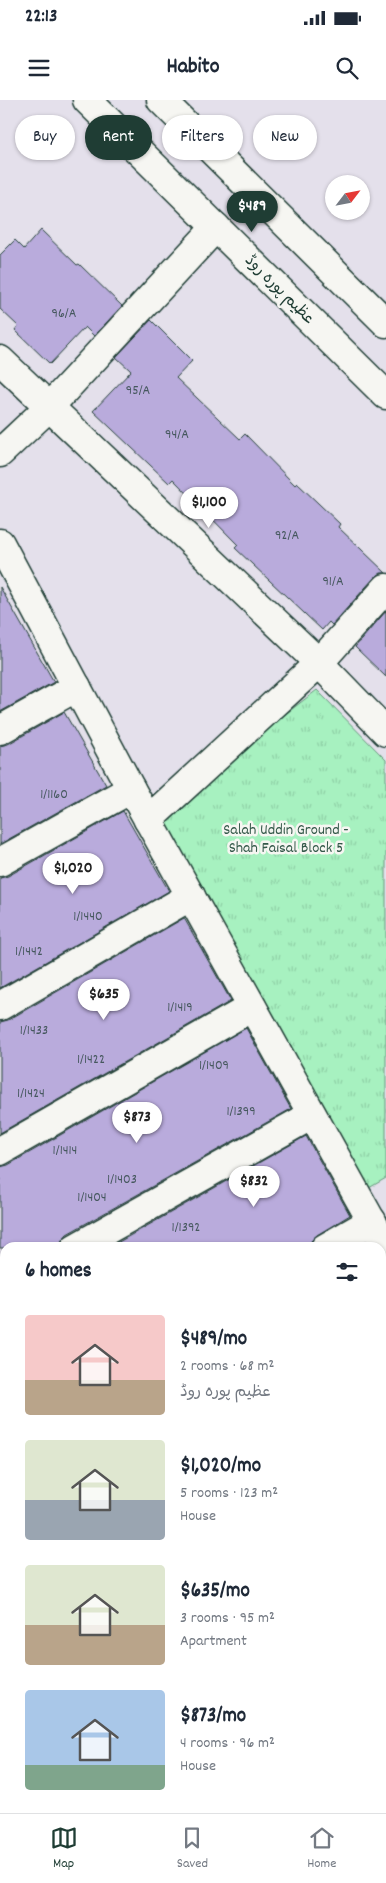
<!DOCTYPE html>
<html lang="en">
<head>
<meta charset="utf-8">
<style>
	:root { --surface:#fff; --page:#f6f6f7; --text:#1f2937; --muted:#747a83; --line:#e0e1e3; --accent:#1f3d34 }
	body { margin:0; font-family:Dekko,"Playpen Sans Arabic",sans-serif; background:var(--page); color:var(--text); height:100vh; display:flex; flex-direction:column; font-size:19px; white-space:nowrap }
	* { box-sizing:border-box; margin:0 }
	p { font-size:16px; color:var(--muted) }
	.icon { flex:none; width:28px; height:28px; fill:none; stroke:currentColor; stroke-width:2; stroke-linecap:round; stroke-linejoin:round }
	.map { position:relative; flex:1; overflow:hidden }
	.drawer { position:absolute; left:0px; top:1142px; width:386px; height:571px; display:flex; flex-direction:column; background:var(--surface); border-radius:15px 15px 0 0; box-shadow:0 1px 4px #0004 }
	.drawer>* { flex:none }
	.hud { position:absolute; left:15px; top:15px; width:356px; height:45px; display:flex; gap:10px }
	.needle { width:32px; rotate:58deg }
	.buttons { position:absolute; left:325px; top:75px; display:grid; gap:10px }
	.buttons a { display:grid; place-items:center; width:45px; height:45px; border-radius:50%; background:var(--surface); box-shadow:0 1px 4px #0004; font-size:25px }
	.price { position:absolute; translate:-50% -42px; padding:0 11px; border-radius:18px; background:#fff; color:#222; font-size:16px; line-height:32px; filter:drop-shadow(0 1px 2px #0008) }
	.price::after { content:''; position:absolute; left:50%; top:30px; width:15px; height:11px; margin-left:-8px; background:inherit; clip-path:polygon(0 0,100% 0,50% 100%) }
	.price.active { background:var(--accent); color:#fff }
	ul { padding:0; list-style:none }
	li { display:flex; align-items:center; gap:15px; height:125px; padding:0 25px }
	li span { display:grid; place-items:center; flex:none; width:140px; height:100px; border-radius:5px; color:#555 }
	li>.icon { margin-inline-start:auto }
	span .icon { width:60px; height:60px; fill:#fffc; stroke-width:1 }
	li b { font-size:21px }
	h2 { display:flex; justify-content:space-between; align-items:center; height:60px; padding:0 25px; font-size:21px }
	.chip { padding:0 18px; border-radius:22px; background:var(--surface); box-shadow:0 1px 4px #0004; font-size:18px; line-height:45px }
	.chip.active { background:var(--accent); color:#fff }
	.status { display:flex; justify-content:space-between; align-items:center; height:35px; padding:0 25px; background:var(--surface); direction:ltr }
	.status svg { height:14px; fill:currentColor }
	header { display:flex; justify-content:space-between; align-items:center; height:65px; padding:0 25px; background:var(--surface); font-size:22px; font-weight:700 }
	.tab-bar { display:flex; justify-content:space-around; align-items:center; height:70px; border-top:1px solid var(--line); background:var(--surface); font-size:14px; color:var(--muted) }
	.tab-bar a { display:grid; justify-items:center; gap:2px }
	.tab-bar .active { color:var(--accent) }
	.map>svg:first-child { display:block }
</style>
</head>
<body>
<div class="status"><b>22:13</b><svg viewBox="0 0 49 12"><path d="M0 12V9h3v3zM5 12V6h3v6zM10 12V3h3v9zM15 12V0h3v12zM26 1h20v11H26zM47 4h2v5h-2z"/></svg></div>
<header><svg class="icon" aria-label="menu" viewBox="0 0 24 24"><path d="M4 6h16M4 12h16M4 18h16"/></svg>Habito<svg class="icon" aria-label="search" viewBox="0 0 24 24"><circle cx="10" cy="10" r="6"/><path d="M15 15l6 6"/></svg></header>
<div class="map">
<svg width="386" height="1713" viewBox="0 0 386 1713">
	<defs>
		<pattern id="park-tufts" width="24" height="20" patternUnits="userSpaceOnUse" patternTransform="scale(1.25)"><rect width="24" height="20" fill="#a7f1c0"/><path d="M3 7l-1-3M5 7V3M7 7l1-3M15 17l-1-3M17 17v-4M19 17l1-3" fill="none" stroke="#8fd0a6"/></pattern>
	</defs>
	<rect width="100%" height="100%" fill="#e4e0eb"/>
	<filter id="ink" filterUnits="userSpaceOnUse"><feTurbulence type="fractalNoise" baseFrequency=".02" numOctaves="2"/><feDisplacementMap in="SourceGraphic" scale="10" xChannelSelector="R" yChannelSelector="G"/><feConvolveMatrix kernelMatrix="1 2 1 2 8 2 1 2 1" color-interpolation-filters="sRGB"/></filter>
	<g filter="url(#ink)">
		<path fill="url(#park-tufts)" stroke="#63977a" d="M317 590 386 660V1078L369 1088 157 712Z"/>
		<g fill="#b9abdc" stroke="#1f3d34">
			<path d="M41 130 77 165 79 164 122 206 94 236 85 227 50 264 15 230 18 226 0 209V155L15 140 24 149Z"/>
			<path d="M151 220 192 261 176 278 240 339 245 334 295 385 297 383 340 424 338 427 386 473H381L374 478 332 525 329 522 322 530 235 448 238 445 173 379 169 383 93 311 131 271 116 257Z"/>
			<path d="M0 487 54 582 0 612Z"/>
			<path d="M386 511V577L355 547Z"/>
			<path d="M64 612 106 685 0 744V646L8 644Z"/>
			<path d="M123 711 169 791 0 888V778L8 776Z"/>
			<path d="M184 818 231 901 0 1033V922L8 920Z"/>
			<path d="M246 928 291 1009 67 1134 62 1140 59 1148H0V1067L8 1065Z"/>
			<path d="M306 1036 350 1115 317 1135 311 1141 309 1148H108Z"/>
		</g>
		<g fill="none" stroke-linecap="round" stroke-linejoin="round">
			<g stroke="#1f3d34" stroke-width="31">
				<g id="street">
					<path d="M0 260 319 563 386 632"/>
					<path d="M0 353 50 306 216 127"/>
					<path d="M0 443 131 689 386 1147"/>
					<path d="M0 630 77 587"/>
					<path d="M148 720 319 563 386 488"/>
					<path d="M0 762 131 689"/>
					<path d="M0 906 191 796"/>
					<path d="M0 1051 252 907"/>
					<path d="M75 1148 312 1015"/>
					<path d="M325 1148 372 1121"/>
					<path d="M0 1190 5 1187"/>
					<path d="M381 1224 386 1222"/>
					<path d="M0 1236 5 1244"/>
					<path d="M381 1429 386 1427"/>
				</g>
			</g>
			<g stroke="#1f3d34" stroke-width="31">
				<g id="secondary">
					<path d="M87 0 386 295"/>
					<path d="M161 0 386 223"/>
					<path d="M0 1431 5 1434"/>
					<path d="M381 1701 386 1705"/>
				</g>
			</g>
			<use href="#street" stroke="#f6f6f2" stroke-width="28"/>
			<use href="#secondary" stroke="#f6f6f2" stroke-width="28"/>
		</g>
	</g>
	<g text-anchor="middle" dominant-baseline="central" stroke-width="5" stroke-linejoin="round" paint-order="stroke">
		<g font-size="14" fill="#46585e">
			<text x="64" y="214">96/A</text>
			<text x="138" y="291">95/A</text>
			<text x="177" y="335">94/A</text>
			<text x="287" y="436">92/A</text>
			<text x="333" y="482">91/A</text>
			<text x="54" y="695">1/1160</text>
			<text x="88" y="817">1/1440</text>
			<text x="29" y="852">1/1442</text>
			<text x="180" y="908">1/1419</text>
			<text x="34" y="931">1/1433</text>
			<text x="91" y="960">1/1422</text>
			<text x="214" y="966">1/1409</text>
			<text x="31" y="994">1/1424</text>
			<text x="241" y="1012">1/1399</text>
			<text x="65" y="1051">1/1414</text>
			<text x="122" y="1080">1/1403</text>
			<text x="92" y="1098">1/1404</text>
			<text x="186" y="1128">1/1392</text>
		</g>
		<g font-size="16" fill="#1f3d34" stroke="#f6f6f2">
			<text transform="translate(279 190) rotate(45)">عظیم پورہ روڈ</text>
		</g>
		<g font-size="16" fill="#335849" stroke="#f6f6f2">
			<text x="286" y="730">Salah Uddin Ground -<tspan x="286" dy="18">Shah Faisal Block 5</tspan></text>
		</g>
	</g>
</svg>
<div class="buttons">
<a><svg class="needle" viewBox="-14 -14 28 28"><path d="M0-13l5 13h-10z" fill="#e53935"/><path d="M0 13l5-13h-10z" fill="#747a83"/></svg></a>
</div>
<b class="price active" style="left:252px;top:133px">$489</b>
<b class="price" style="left:209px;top:429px">$1,100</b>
<b class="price" style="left:73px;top:795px">$1,020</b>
<b class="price" style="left:104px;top:921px">$635</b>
<b class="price" style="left:137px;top:1044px">$873</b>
<b class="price" style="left:254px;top:1108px">$832</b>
<div class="hud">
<a class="chip">Buy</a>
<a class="chip active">Rent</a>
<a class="chip">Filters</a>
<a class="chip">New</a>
</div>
<section class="drawer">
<h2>6 homes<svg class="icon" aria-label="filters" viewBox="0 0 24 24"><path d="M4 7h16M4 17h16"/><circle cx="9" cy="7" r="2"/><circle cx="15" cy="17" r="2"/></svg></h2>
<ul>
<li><span style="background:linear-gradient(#f6c9c9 65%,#b9a48a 0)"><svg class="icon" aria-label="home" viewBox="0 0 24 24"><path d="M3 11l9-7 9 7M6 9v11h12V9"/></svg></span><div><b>$489/mo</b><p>2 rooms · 68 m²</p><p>عظیم پورہ روڈ</p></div></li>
<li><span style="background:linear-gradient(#dfe7d0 60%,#9aa5b1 0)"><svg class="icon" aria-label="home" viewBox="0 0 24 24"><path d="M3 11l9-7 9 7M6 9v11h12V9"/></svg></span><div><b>$1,020/mo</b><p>5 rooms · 123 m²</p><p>House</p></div></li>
<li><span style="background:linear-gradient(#dfe7d0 60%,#b9a48a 0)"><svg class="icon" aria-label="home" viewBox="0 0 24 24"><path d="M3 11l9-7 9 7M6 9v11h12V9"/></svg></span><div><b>$635/mo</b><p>3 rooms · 95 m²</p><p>Apartment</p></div></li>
<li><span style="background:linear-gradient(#a9c7e8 75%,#7fa58c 0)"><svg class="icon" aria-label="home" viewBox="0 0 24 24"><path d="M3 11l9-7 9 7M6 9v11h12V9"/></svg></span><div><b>$873/mo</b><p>4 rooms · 96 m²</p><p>House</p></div></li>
</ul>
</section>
</div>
<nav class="tab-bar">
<a class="active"><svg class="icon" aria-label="map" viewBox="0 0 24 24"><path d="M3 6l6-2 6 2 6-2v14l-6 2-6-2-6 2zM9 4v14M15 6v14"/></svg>Map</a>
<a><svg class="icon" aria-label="saved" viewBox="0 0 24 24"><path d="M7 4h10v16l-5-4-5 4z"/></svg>Saved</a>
<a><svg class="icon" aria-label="home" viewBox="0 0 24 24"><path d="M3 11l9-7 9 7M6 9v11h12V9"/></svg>Home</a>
</nav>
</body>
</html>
